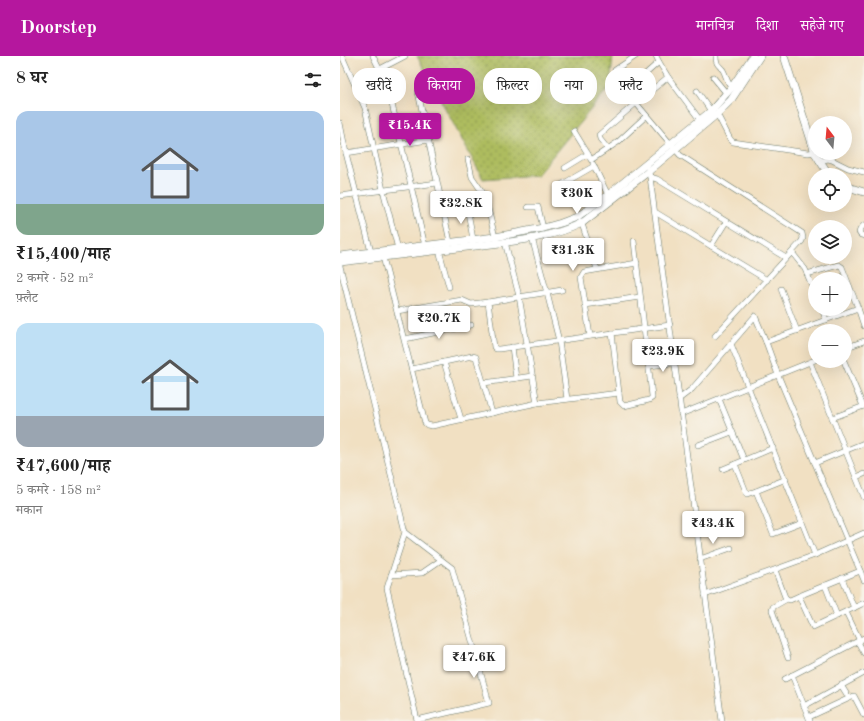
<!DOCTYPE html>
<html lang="hi">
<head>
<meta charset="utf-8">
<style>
	:root { --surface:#fff; --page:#f2f2f2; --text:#222; --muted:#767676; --accent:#b5179e }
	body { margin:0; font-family:"Old Standard TT","Noto Serif Devanagari",serif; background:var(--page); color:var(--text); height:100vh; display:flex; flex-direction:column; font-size:15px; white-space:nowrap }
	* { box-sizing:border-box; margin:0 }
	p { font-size:13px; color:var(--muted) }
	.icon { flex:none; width:22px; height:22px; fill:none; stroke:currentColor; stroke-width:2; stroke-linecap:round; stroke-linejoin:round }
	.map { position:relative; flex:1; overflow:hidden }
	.side { display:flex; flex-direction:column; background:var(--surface); width:340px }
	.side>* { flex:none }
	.hud { position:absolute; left:12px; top:12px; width:380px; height:36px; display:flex; gap:8px }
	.needle { width:26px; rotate:344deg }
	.tools { position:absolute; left:468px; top:60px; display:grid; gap:8px }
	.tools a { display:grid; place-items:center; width:44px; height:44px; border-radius:50%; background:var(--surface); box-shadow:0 4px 16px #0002; font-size:20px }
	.price { position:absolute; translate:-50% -34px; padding:0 9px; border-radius:4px; background:#fff; color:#222; font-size:13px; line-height:26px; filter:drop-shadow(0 1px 2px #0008) }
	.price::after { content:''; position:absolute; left:50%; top:24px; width:12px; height:9px; margin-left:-6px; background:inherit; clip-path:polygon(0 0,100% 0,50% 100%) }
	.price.selected { background:var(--accent); color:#fff }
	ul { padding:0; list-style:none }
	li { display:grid; align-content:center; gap:8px; height:212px; padding:0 16px }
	li span { display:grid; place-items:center; height:124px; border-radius:12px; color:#555 }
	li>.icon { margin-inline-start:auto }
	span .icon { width:72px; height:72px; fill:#fffc; stroke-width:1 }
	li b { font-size:17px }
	h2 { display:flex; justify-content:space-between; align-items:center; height:48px; padding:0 16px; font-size:17px }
	.chip { padding:0 14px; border-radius:16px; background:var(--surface); box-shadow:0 4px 16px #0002; font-size:14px; line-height:36px }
	.chip.selected { background:var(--accent); color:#fff }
	header { display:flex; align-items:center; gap:24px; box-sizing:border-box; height:56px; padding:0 20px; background:var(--accent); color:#fff }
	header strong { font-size:19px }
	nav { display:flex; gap:22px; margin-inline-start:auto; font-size:14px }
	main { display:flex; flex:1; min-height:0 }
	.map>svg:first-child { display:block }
</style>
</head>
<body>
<header>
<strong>Doorstep</strong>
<nav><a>मानचित्र</a><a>दिशा</a><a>सहेजे गए</a></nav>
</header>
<main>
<section class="side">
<h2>8 घर<svg class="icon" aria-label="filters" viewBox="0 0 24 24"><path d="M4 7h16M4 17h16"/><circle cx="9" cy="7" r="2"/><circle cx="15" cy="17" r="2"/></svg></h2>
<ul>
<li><span style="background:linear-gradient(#a9c7e8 75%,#7fa58c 0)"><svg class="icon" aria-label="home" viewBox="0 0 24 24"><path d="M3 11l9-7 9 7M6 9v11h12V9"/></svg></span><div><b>₹15,400/माह</b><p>2 कमरे · 52 m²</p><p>फ़्लैट</p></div></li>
<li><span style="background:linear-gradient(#bfe0f5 75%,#9aa5b1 0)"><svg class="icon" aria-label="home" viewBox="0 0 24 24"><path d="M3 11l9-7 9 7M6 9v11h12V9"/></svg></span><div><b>₹47,600/माह</b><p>5 कमरे · 158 m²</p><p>मकान</p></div></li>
</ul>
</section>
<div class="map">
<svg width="524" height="665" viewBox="0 0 524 665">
	<defs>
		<pattern id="grass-dots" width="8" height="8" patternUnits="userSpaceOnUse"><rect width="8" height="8" fill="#adbc5f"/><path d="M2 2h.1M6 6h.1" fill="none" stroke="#8c9a4f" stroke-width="1.8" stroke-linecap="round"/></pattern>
	</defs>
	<rect width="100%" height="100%" fill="#f7f3e8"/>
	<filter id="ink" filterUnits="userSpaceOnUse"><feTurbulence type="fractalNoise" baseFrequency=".025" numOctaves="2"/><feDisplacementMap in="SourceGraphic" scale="8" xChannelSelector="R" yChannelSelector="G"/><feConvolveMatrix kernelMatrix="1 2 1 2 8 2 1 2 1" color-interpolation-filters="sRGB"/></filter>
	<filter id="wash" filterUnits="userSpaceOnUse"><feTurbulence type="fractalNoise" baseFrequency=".012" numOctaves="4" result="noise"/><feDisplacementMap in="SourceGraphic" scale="16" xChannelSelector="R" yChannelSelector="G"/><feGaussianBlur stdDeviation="0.9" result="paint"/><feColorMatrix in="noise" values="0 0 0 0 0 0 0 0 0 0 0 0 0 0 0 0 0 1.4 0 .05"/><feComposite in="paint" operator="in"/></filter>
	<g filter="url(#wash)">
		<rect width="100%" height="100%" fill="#f1e0c2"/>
		<path fill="url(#grass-dots)" stroke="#667c4a" d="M77 0H273L270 30 197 119 143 123Z"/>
	</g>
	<g filter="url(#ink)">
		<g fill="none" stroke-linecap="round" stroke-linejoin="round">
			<g stroke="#687666" stroke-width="6">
				<g id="street">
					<path d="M2 0 25 52 43 134 58 193"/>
					<path d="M33 0 48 31 85 190"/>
					<path d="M376 0C376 9 378 8 383 14 387 21 386 26 392 31"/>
					<path d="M319 6 328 21"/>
					<path d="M40 13 65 0"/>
					<path d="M275 14 296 0"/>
					<path d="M373 21 387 38"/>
					<path d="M357 35 371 55"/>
					<path d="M78 36 110 186"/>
					<path d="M277 41 293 29 319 6 316 0"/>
					<path d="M377 58 390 83 393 86 468 97 475 96"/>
					<path d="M360 64 328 21 296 47 340 99 462 177 463 182 462 185 375 280"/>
					<path d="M0 67 6 97 31 196"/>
					<path d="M234 75 248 98"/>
					<path d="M268 93 260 83 259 79 296 47"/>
					<path d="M6 97 88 84"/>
					<path d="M128 103 132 121 145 140 155 181"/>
					<path d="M479 105 488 103 492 104 508 112 524 116"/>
					<path d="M253 108 268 139"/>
					<path d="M225 112 248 98 251 104 278 86 306 60"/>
					<path d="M308 113 310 121 382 665"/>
					<path d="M310 121 317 123 446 202"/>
					<path d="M219 130 254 110"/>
					<path d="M0 140 97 127"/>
					<path d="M127 151 133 183"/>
					<path d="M188 151H198L203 172"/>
					<path d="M315 156 427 224"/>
					<path d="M241 165 257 213"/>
					<path d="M524 169C521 172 517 176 521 179L524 180"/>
					<path d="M192 182 207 237 219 285 227 343"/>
					<path d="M165 186 179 240 197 347 279 337 272 277"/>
					<path d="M371 190 386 166"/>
					<path d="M99 194 109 231"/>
					<path d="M454 199 465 213 475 237"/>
					<path d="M43 201 85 367 87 369 92 370 197 347"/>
					<path d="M0 210 65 476"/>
					<path d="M467 218 495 210 499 209 502 211 518 252"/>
					<path d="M441 233 457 275"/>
					<path d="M222 234 148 246 154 291 156 293H159L330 269"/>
					<path d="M245 249 300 241"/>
					<path d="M482 253 486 264"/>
					<path d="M57 255 122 244 131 248 148 246"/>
					<path d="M524 270 518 252 426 286 438 319 524 524"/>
					<path d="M250 280 241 221 244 216 297 207"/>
					<path d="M65 283 131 269"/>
					<path d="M391 288 475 499"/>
					<path d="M172 291 176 322"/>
					<path d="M505 292 524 285"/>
					<path d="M504 305 523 350"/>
					<path d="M104 306 121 363"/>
					<path d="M470 306 524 441"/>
					<path d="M309 310 334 307"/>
					<path d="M72 313 132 300 136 301 152 357"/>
					<path d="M144 327 192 320"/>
					<path d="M279 337 280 346 284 350 309 344 312 342V340L294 185"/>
					<path d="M339 343 352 333 415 260 426 286"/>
					<path d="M379 343 404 404"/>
					<path d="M341 358 475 304"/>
					<path d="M492 362 524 350"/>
					<path d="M358 389 392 376"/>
					<path d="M475 407 524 387"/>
					<path d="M383 413 395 408"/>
					<path d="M516 421 524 418"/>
					<path d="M446 423 416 435 433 478 462 467"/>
					<path d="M416 435 407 438 395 408 433 392"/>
					<path d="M65 476 112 512 149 647 77 664 47 532Z"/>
					<path d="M360 503 391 492"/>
					<path d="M435 514 445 541 447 543 450 544 459 540"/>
					<path d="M520 515 459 540 473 571 524 547"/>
					<path d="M51 519 82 517 101 504"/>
					<path d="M502 522 514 552"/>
					<path d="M485 529 497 560"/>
					<path d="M365 539 475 499 524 477"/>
					<path d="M447 543 433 551 432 554 448 602"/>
					<path d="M506 556 520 585"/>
					<path d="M518 586 524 597"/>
					<path d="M452 619 470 665"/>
					<path d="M445 623 524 582"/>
					<path d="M501 629 509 642"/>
					<path d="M464 650 524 617"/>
					<path d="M469 661 514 640 524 659"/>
				</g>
			</g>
			<g stroke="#687666" stroke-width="8">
				<g id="secondary">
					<path d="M444 0 475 97"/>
					<path d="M475 97 489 119"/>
					<path d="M505 130 524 136"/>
					<path d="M0 200 155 181 203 172 221 167 237 161 268 139 371 55 392 31 413 0"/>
					<path d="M0 206C42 201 84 196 127 191 165 186 207 184 242 167L309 115 377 58 391 44 420 0"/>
				</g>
			</g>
			<use href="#street" stroke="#fff" stroke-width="5"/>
			<use href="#secondary" stroke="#fff" stroke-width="7"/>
		</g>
	</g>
</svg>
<div class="tools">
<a><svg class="needle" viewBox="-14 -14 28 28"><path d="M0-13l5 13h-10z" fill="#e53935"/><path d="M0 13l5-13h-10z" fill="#767676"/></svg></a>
<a><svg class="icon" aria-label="locate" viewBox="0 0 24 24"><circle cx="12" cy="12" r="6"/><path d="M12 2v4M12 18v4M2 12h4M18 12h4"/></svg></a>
<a><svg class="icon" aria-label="layers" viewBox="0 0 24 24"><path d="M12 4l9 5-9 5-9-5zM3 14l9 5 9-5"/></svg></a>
<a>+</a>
<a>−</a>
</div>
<b class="price selected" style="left:70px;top:91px">₹15.4K</b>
<b class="price" style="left:237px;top:159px">₹30K</b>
<b class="price" style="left:121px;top:169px">₹32.8K</b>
<b class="price" style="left:233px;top:216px">₹31.3K</b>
<b class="price" style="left:99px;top:284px">₹20.7K</b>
<b class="price" style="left:323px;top:317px">₹23.9K</b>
<b class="price" style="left:373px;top:489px">₹43.4K</b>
<b class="price" style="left:134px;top:623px">₹47.6K</b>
<div class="hud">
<a class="chip">खरीदें</a>
<a class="chip selected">किराया</a>
<a class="chip">फ़िल्टर</a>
<a class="chip">नया</a>
<a class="chip">फ़्लैट</a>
</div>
</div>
</main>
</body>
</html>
